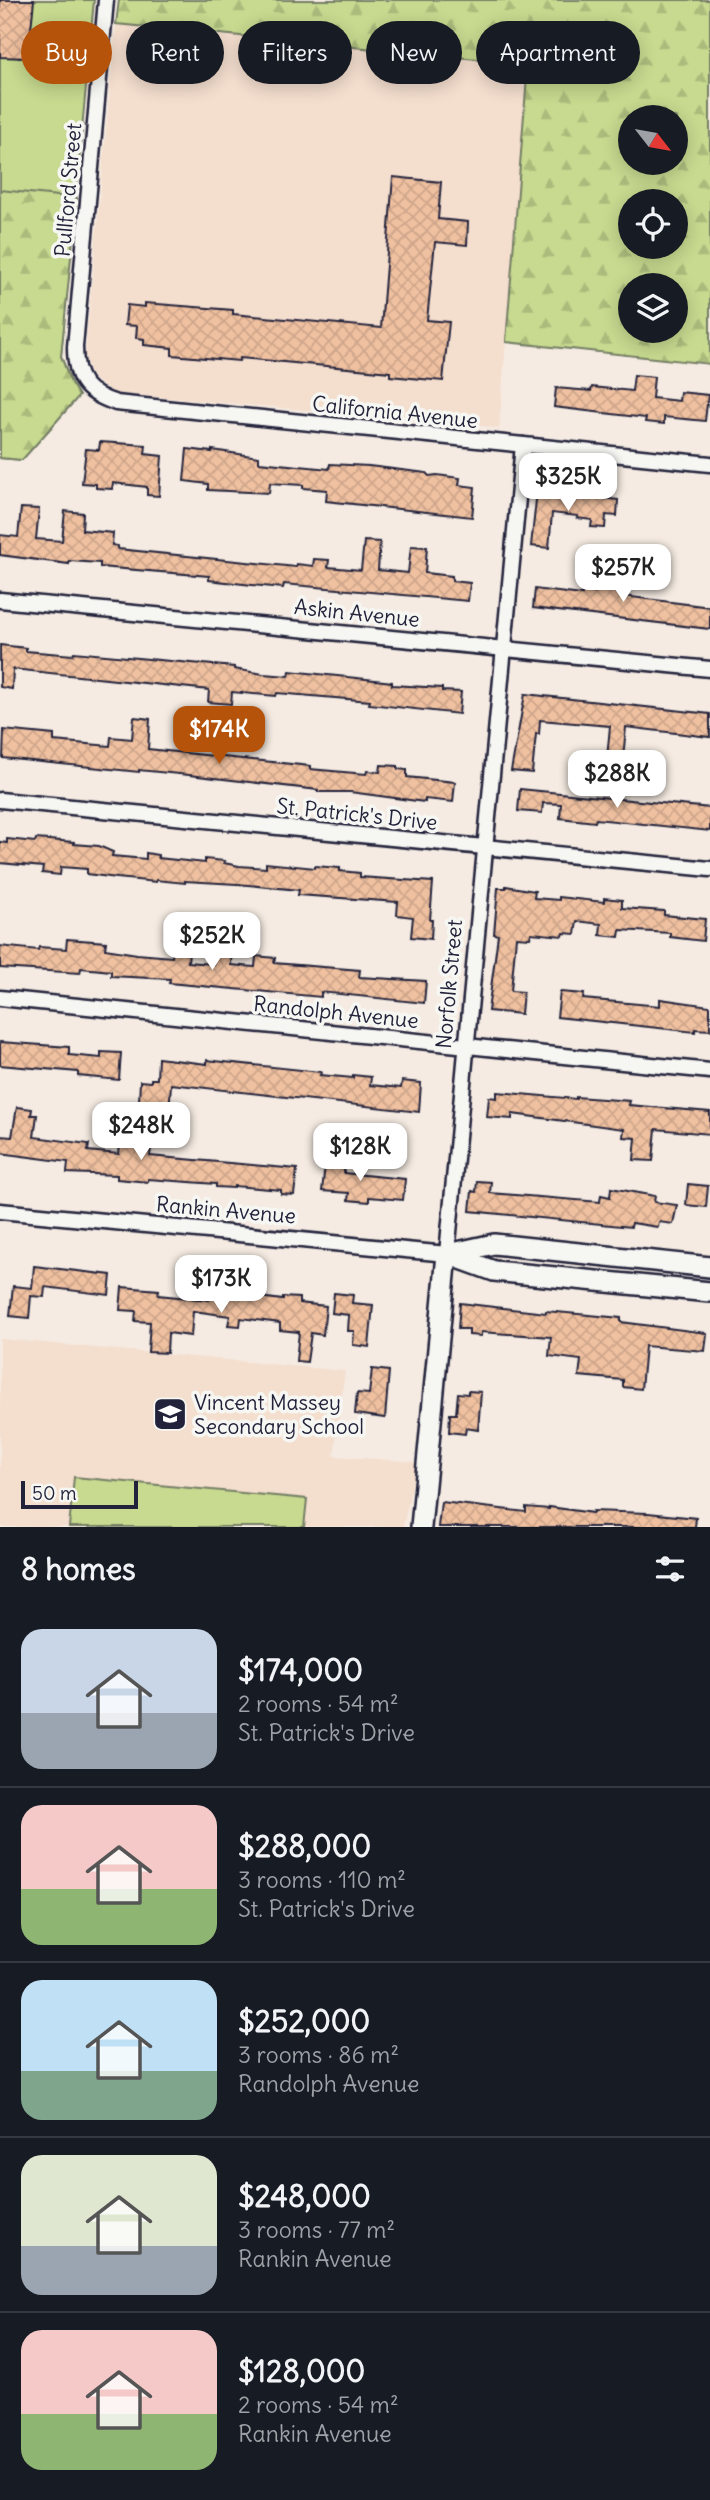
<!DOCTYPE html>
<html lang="en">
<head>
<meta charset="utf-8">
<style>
	:root { --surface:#171b24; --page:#242831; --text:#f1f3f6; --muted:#9ea1a6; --line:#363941; --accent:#b45309 }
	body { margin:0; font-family:Delius,sans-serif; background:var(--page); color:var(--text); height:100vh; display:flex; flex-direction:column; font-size:26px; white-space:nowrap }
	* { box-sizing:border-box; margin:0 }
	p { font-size:23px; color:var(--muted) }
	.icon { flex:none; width:38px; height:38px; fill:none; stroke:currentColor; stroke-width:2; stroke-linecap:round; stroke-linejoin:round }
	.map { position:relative; height:1527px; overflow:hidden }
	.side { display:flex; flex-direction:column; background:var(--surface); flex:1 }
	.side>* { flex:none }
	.guide { position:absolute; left:21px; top:21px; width:668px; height:63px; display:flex; gap:14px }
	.needle { width:46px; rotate:121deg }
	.buttons { position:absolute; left:618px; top:105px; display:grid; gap:14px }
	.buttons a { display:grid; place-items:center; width:70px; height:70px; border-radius:50%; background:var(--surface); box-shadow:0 4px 18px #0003; font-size:35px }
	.scale { position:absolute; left:21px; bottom:18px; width:117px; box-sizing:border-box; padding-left:7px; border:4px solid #22223b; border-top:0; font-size:19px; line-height:24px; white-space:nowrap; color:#22223b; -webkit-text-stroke:5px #f6f6f2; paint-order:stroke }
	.price { position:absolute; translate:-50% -60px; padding:0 16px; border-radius:14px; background:#fff; color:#222; font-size:23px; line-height:46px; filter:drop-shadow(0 2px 4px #0008) }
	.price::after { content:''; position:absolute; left:50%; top:42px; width:21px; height:16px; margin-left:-10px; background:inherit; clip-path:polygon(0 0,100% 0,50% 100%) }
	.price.on { background:var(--accent); color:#fff }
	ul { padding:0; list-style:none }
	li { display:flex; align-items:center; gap:21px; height:175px; padding:0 21px }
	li+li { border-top:2px solid var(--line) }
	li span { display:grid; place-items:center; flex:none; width:196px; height:140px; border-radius:21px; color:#555 }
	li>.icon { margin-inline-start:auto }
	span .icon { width:84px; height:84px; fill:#fffc; stroke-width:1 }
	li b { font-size:30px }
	h2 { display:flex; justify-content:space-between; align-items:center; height:84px; padding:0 21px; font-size:30px }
	.pill { padding:0 24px; border-radius:32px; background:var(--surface); box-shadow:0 4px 18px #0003; font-size:24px; line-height:63px }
	.pill.on { background:var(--accent); color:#fff }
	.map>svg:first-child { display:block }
</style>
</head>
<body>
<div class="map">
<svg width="710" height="1527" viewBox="0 0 710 1527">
	<defs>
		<pattern id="forest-firs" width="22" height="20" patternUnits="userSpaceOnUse" patternTransform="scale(1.75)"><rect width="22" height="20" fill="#c7da8f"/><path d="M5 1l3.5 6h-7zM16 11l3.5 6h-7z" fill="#abbb7c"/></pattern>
		<pattern id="building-cross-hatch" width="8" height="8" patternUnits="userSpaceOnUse" patternTransform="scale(1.75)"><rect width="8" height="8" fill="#f0c1a0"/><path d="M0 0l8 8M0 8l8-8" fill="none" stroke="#cea68b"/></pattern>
	</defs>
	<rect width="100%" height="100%" fill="#f5ebe2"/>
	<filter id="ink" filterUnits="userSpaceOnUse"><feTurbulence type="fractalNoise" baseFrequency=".0143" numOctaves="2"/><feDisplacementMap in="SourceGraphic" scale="14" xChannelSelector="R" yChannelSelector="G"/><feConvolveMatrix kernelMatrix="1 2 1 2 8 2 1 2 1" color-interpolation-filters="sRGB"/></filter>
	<g filter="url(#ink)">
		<g fill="#f4dece">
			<path d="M116 24 528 64 499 429 484 426 114 393 100 384 90 374 85 357Z"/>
			<path d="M0 1339 345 1371 334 1456 417 1462 403 1527H0Z"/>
		</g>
		<g fill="#c7da8f" stroke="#747e65" stroke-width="2">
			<path d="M0 0H94L61 356 71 383 79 396 22 460 0 458Z"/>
			<path d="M74 1477 307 1499 304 1527H69Z"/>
		</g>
		<g fill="url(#forest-firs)" stroke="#747e65" stroke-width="2" fill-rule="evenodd">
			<path d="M119 0H710V364L506 342 528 64 116 24ZM630 117H676V163H630ZM630 201H676V247H630ZM630 285H676V331H630Z"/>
			<path d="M0 190 77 198 61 356 71 383 79 396 22 460 0 458Z"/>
		</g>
		<g fill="url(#building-cross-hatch)" stroke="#22223b" stroke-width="2">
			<path d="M0 0H34L28 58 0 57Z"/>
			<path d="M393 177 441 182 438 219 468 222 467 245 435 242 427 320 449 322 443 381 390 376V372L240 358 239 361 172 355V348L144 345V339L136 338 137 326 125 325 127 305 145 307V303L233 310V314L381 328Z"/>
			<path d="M634 375 654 377 652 398 679 401 680 392 708 395 705 421 664 417V424L645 422 646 418 554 407 556 388 591 391 592 387 632 391Z"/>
			<path d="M100 442 146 445 145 454 162 456 159 496 147 495V487L113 483 112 489 96 488V484L82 483 86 449 99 450Z"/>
			<path d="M187 449 212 452V450L259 457V462L329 469 330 464 369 466 426 473 429 476 437 475 460 478 459 485 475 487 472 517 326 501 327 490 303 488V485L270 483 269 493 208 490V484L184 481Z"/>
			<path d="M537 491 618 500 617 516 606 515 605 528 591 527 592 520 577 518 578 516 552 513 549 548 531 546Z"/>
			<path d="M21 508 39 509 36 539 62 541 65 511 83 513 82 530 113 533 112 545 118 546V549L296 567 297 564 313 566 314 559 329 560 328 567 361 570 364 541 380 542 378 570 408 573 411 546 427 547 425 573 452 576V581L470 583 468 601 284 584 283 588 252 585 209 580V576L100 567V563L69 561V564L0 555V535L18 537Z"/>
			<path d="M611 560 627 562 623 596 710 607V629L533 608 535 589 582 595V591L595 593 596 584 609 585Z"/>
			<path d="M0 645 26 648V651L73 655 74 652 234 667V669L263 674 289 676 290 671 366 679 392 682V685L442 688V691L461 692 459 714 369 704 370 701 277 693 276 696 232 692 231 704 208 702 209 690 13 669 12 689 0 687Z"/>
			<path d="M525 694 710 714V737L626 727 623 759 607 758 610 726 540 720 539 734H536L532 773 511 771Z"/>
			<path d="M134 717 150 719 148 749 310 766V769L366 774 367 771 380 772 381 765 398 766V769L407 770V777L455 782 453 802 425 799V802L350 792H318V790L189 775 139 770V772L3 758 4 730 54 735V741L110 746 111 737 132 739Z"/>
			<path d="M520 789 710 808V831L596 819 595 822 560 818 561 804 543 803 542 813 518 811Z"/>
			<path d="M7 839 35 842 36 839 74 842V844L99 846 113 852 112 856 146 859V853L158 855V858L205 863V859L225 861 224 863 239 866 266 868V863L315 868V866L340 868V871L360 873V877L433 882 430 920H432L431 939 411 937 413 917 397 915 398 902 298 895 299 890 237 884 185 881V883L156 880V882L117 878 87 874V869L61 867 60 875 42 873 43 867 0 863V842L7 843Z"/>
			<path d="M506 886 535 891 534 898 559 900V897L604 902V898L622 900V908L664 911V915L705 919 703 941 670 937V933L620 930 619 937 600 935 601 924 577 921 575 934 564 933 563 936 531 933 530 938 516 937 511 991 523 992 521 1014 488 1011 498 935 494 934 498 888H506Z"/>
			<path d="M67 939 106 942 105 949 137 954 172 957 173 951 189 952 188 962 213 964 215 948 232 950 231 965 255 967 256 956 275 958 274 963 360 970 359 977 426 981 424 1003 321 992V997L169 983 170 979 111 976V971L81 968 80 973 0 968V946L38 950 39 947 66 949Z"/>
			<path d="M560 992 584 994 583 999 617 1002 660 1006V999L710 1006V1030L695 1029V1032L557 1017Z"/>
			<path d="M0 1042 69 1047V1055L101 1058V1052L121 1053 119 1080 78 1076V1072L0 1065Z"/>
			<path d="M158 1058 207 1064V1060L224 1062 321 1072 320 1075 353 1078V1075L371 1077 370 1085 401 1088 402 1081 421 1083 419 1112 171 1084 169 1113H155L156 1103 139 1102 140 1081 151 1082V1079H157Z"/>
			<path d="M497 1092 576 1099V1097L618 1100 630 1101 629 1105 710 1112V1134L656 1129 653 1161 634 1160 636 1138 623 1137 624 1129 512 1114V1119L487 1117 489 1097 497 1098Z"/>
			<path d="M17 1107 32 1109 31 1115H37L34 1137 89 1144 88 1151 119 1154 120 1145 151 1148 150 1156 297 1169 294 1195 281 1194V1190L234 1186V1188L216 1187V1184L148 1179V1182L117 1179V1175L67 1173 68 1162 0 1153V1136L12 1137Z"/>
			<path d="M326 1156 345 1158 344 1173 405 1179 403 1200 369 1197V1202L348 1200 349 1193 322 1191Z"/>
			<path d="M477 1181 491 1182 490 1193 600 1202 601 1195 610 1197 611 1188 655 1196 654 1202 677 1205 673 1224 659 1222 658 1227 632 1223 631 1227 470 1211 472 1191 476 1192Z"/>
			<path d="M688 1184 708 1186 706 1207 686 1205Z"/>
			<path d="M34 1266 111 1275 109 1295 45 1287 44 1297 31 1296 29 1318 10 1316 13 1286 32 1288Z"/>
			<path d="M122 1287 159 1290 158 1295 209 1300 211 1291 283 1300V1297L299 1298V1303L326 1306 323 1335 311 1333 307 1362 296 1361 299 1332 280 1330V1323L241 1318 240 1326 228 1325 230 1316 193 1311 191 1336 168 1333 167 1353 148 1352 150 1322 135 1321 136 1311 120 1310Z"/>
			<path d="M334 1293 353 1295 352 1303 373 1305 369 1347 353 1345 354 1331H348L349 1315 332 1313Z"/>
			<path d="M460 1303 546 1313V1311L621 1318V1322L707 1333 705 1351 645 1346 641 1389 623 1387V1380L579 1376 581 1360 549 1356 551 1337 481 1332V1336L469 1335V1329H458Z"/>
			<path d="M372 1369 389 1371 385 1418 355 1414 357 1393 369 1394Z"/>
			<path d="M468 1391 481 1392 478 1430 466 1428 465 1434 449 1432 450 1414H456L458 1393 468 1394Z"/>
			<path d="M441 1502 526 1512V1507L549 1509V1507L593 1513V1511L648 1513 696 1518 695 1527H438Z"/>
		</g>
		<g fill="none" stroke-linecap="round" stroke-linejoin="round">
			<g stroke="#22223b" stroke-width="19">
				<g id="street">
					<path d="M106 0 75 347C75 380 86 393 116 403L710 464"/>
					<path d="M0 600 710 669"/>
					<path d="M0 800 710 869"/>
					<path d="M0 998 710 1071"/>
					<path d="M0 1211 447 1254 523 445"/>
				</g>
			</g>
			<g stroke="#22223b" stroke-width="24">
				<g id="secondary">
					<path d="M447 1254 494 1271 710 1292"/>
					<path d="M448 1254 494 1244 710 1267"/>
					<path d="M421 1527 447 1254"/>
				</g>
			</g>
			<use href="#street" stroke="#f6f6f2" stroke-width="14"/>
			<use href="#secondary" stroke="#f6f6f2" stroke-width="19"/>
		</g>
	</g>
	<defs>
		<g id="school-square" transform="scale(1.75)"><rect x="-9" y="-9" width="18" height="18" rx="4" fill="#22223b" stroke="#f6f6f2"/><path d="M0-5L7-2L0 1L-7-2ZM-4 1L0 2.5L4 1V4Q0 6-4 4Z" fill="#fff"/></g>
	</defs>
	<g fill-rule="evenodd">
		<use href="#school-square" x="170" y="1414"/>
	</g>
	<g text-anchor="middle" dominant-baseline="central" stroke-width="7" stroke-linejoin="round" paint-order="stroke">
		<g font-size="21" fill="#22223b" stroke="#f6f6f2">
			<text transform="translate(68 190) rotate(-85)">Pullford Street</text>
			<text transform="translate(395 412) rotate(6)">California Avenue</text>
			<text transform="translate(357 613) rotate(6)">Askin Avenue</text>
			<text transform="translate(357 814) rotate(6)">St. Patrick's Drive</text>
			<text transform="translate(449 984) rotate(-85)">Norfolk Street</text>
			<text transform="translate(336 1012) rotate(6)">Randolph Avenue</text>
			<text transform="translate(226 1210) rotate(5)">Rankin Avenue</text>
		</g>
		<g font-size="21" fill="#22223b" stroke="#f6f6f2" text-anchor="start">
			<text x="194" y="1402">Vincent Massey<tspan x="194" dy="24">Secondary School</tspan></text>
		</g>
	</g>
</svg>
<div class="buttons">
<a><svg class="needle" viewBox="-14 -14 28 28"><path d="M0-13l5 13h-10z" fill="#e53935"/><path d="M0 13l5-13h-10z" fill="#9ea1a6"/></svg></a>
<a><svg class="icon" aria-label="locate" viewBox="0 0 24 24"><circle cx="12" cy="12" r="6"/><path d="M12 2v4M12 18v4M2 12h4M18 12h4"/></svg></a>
<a><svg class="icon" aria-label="layers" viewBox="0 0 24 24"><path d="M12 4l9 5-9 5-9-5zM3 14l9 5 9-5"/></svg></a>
</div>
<div class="scale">50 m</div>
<b class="price" style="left:568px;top:513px">$325K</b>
<b class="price" style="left:623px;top:604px">$257K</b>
<b class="price on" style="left:219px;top:766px">$174K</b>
<b class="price" style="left:617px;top:810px">$288K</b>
<b class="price" style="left:212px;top:972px">$252K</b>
<b class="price" style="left:141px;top:1162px">$248K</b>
<b class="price" style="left:360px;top:1183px">$128K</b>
<b class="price" style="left:221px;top:1315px">$173K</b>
<div class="guide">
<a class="pill on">Buy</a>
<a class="pill">Rent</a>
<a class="pill">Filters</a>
<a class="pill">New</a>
<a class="pill">Apartment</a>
</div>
</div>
<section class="side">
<h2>8 homes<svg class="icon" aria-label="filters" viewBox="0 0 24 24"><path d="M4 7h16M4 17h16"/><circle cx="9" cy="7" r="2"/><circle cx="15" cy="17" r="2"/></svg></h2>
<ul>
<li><span style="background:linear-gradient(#c9d6e8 60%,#9aa5b1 0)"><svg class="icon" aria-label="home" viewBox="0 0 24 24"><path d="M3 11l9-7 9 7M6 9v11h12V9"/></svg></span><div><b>$174,000</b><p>2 rooms · 54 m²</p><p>St. Patrick's Drive</p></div></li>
<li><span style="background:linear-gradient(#f6c9c9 60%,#8fb573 0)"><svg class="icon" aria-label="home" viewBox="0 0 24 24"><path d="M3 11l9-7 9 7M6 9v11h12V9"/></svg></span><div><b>$288,000</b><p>3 rooms · 110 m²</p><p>St. Patrick's Drive</p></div></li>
<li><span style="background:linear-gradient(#bfe0f5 65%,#7fa58c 0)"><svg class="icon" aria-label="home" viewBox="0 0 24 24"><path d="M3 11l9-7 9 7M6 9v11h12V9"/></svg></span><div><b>$252,000</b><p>3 rooms · 86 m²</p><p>Randolph Avenue</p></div></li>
<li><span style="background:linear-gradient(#dfe7d0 65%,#9aa5b1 0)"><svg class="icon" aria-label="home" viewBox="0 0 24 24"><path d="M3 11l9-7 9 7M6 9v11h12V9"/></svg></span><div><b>$248,000</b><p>3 rooms · 77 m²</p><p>Rankin Avenue</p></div></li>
<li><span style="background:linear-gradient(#f6c9c9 60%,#8fb573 0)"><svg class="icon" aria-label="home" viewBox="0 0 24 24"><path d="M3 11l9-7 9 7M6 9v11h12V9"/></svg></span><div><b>$128,000</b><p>2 rooms · 54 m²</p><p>Rankin Avenue</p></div></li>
</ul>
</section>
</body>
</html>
